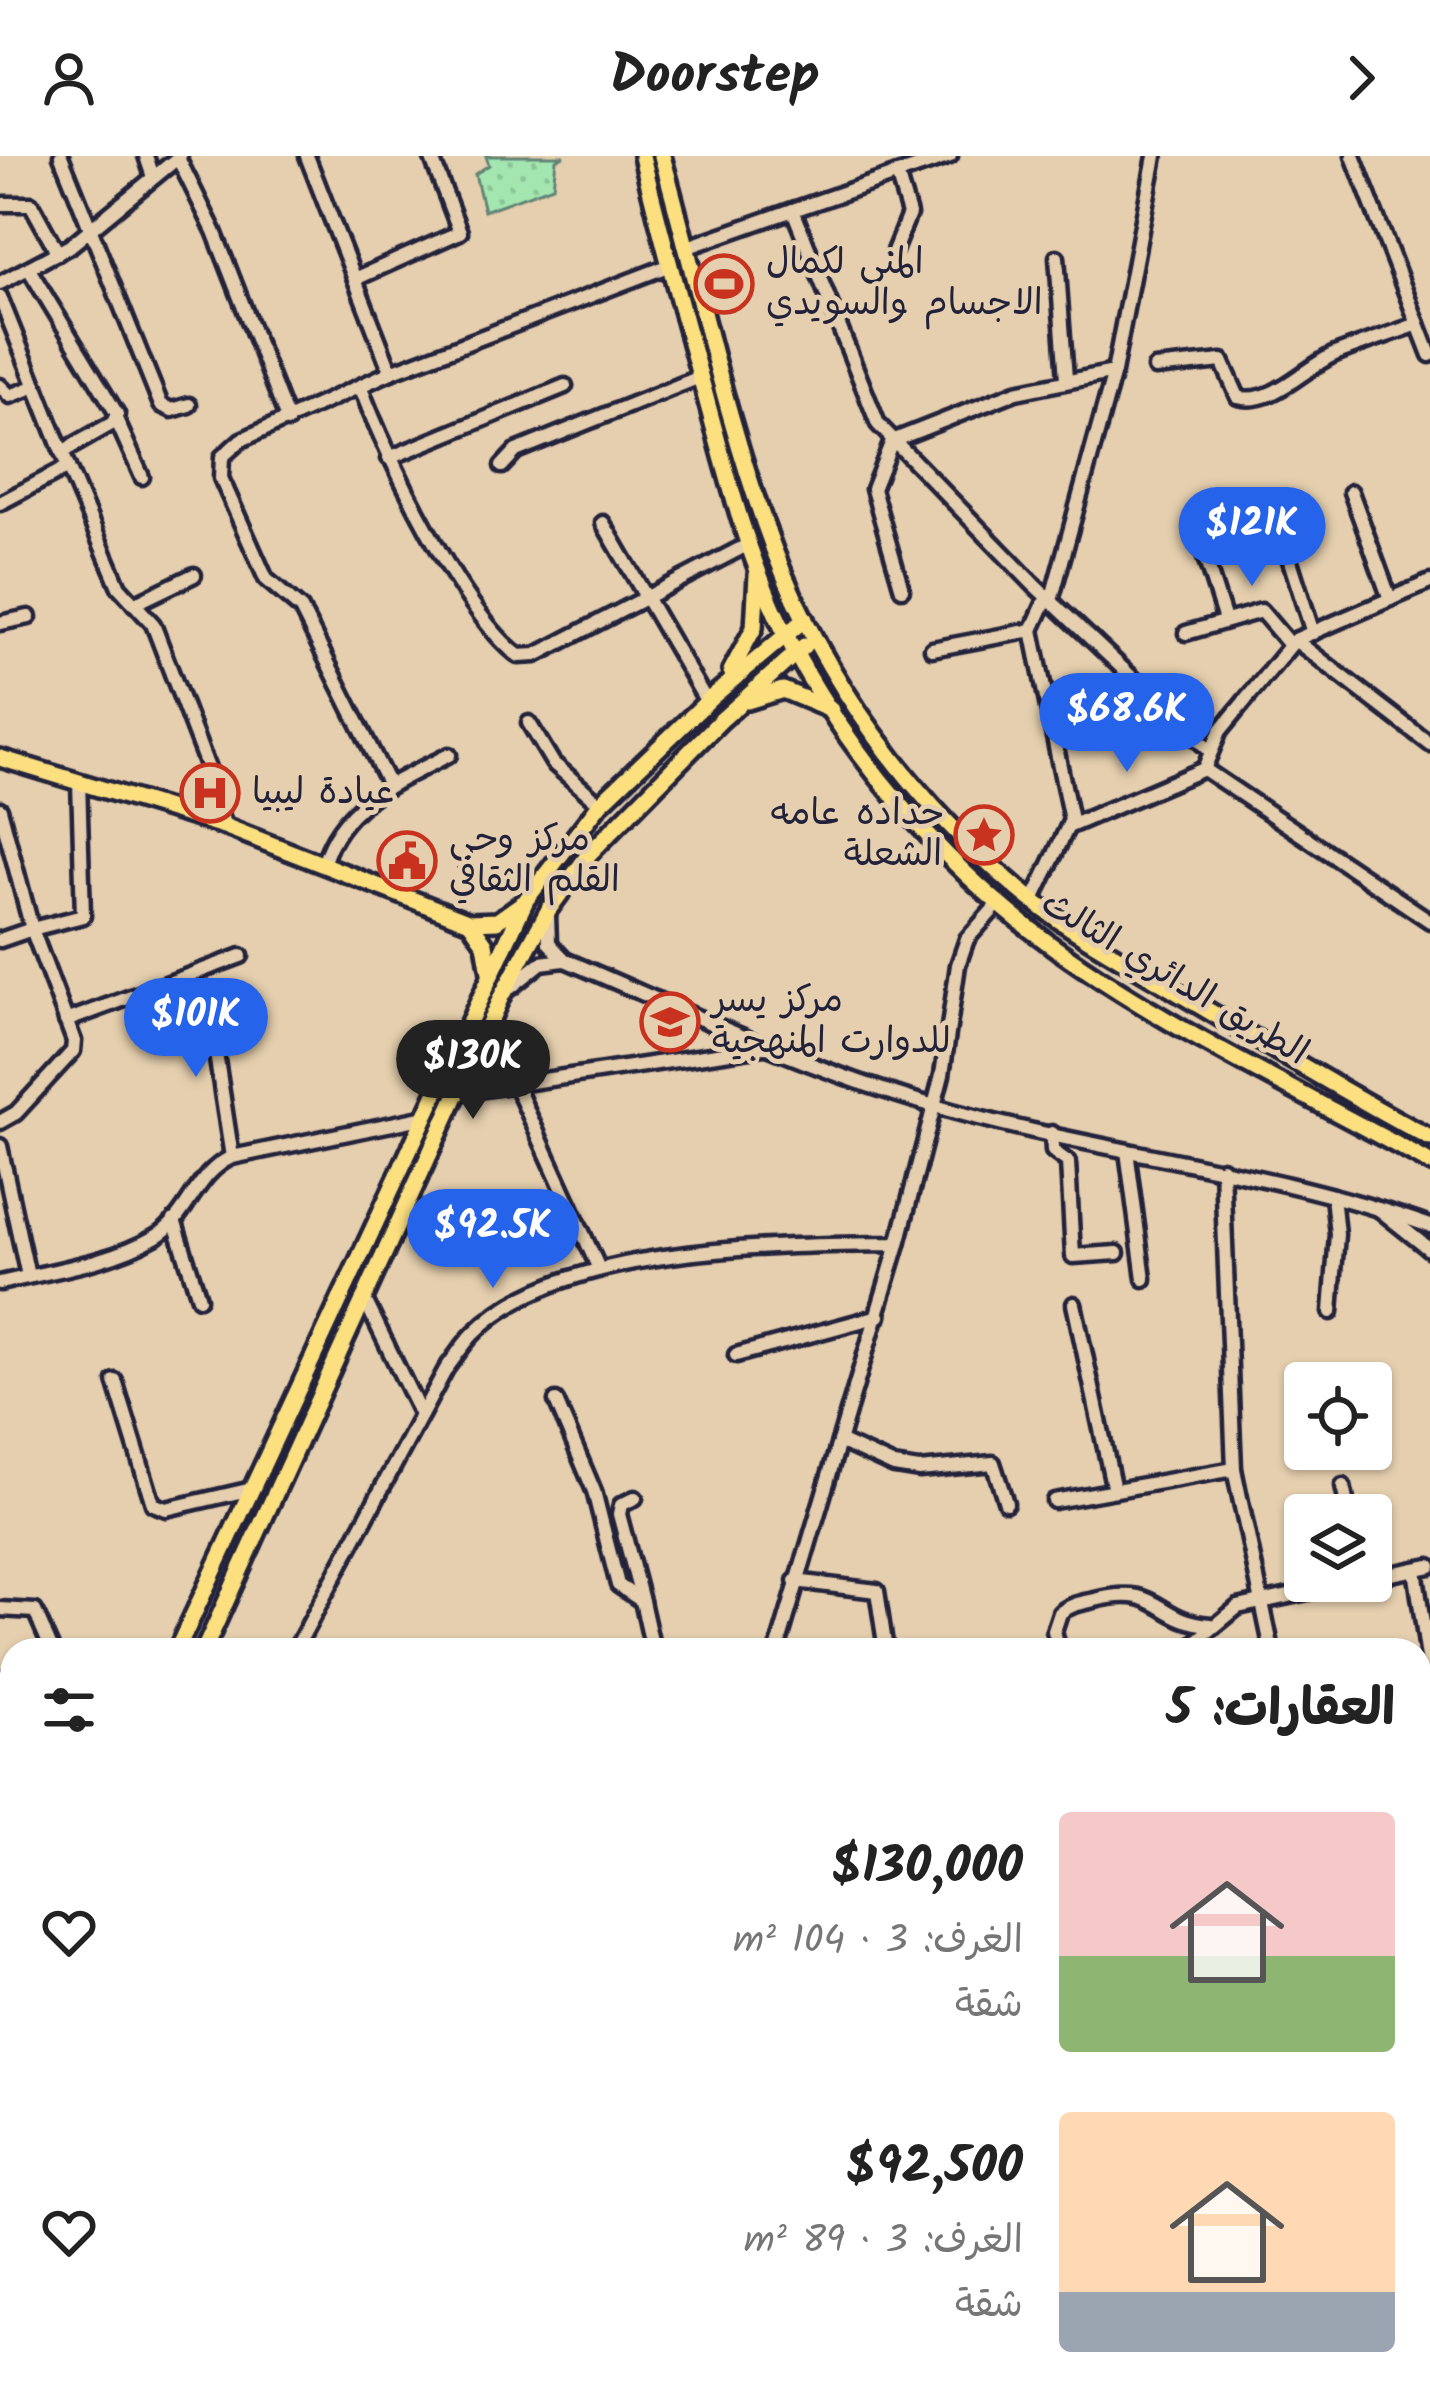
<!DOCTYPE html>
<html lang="ar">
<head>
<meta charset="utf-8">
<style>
	:root { --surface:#fff; --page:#f2f2f2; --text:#222; --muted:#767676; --accent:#2563eb }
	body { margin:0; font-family:Kalam,"Playpen Sans Arabic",sans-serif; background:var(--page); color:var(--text); direction:rtl; height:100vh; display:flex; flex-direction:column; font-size:45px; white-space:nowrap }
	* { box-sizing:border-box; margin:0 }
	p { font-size:39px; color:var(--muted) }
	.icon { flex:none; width:66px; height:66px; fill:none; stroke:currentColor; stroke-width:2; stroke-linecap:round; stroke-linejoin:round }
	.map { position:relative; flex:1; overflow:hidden; direction:ltr }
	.sheet { position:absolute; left:0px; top:1482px; width:1431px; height:771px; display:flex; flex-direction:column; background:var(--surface); border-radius:36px 36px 0 0; box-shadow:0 3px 9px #0004; direction:rtl }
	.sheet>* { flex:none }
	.controls { position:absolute; left:1284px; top:1206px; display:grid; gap:24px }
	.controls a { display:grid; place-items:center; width:108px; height:108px; border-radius:12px; background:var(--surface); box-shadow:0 3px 9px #0004; font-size:60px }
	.price { position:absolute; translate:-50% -102px; padding:0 27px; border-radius:42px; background:var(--accent); color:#fff; font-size:39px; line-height:78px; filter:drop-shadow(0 3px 6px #0008) }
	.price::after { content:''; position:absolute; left:50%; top:72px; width:36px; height:27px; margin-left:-18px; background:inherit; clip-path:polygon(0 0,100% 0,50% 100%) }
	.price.current { background:#222; color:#fff }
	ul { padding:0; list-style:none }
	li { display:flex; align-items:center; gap:36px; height:300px; padding:0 36px }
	li span { display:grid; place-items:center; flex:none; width:336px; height:240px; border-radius:12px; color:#555 }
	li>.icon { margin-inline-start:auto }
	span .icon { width:144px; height:144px; fill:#fffc; stroke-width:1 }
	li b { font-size:51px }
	h2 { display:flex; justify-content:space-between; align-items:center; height:144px; padding:0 36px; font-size:51px }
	header { display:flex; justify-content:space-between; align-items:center; height:156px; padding:0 36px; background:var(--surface); font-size:54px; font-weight:800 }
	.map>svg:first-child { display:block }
</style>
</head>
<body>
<header><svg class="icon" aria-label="forward" viewBox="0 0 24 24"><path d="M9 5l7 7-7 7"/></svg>Doorstep<svg class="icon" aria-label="person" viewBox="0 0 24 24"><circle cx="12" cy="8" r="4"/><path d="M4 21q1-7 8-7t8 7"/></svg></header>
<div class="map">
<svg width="1430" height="2252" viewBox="0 0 1430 2252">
	<defs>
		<pattern id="garden-dots" width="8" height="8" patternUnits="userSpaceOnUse" patternTransform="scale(3)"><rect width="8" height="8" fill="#a3e6b0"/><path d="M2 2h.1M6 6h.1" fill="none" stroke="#8cc598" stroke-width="1.8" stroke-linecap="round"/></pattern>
	</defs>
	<rect width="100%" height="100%" fill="#e5cfae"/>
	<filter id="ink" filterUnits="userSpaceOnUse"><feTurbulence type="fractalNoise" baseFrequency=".00833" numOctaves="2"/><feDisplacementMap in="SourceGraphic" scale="24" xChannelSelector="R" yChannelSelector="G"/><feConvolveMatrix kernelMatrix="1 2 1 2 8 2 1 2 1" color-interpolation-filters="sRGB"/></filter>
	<g filter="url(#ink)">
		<path fill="url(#garden-dots)" stroke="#628476" stroke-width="3" d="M486 0H564L556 4 553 30 484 55 475 18 489 9Z"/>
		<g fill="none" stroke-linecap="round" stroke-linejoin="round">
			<g stroke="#22223b" stroke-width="21">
				<g id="minor">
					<path d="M61 0 161 249 172 254 189 249"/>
					<path d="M146 0 153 21"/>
					<path d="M307 0 391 216"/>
					<path d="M1353 0 1430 199"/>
					<path d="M178 2 214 75 288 265"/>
					<path d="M0 48H31L58 97"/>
					<path d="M793 54 950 0"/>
					<path d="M688 91 793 54 878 268 1034 429 1208 593"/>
					<path d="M894 95 909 58 897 18"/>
					<path d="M1057 101 1066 223"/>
					<path d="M29 113 117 258 113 267 62 296 68 311"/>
					<path d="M355 123 460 76 431 0"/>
					<path d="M0 127 70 90 180 0"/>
					<path d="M0 141 62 296"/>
					<path d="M1155 212 1222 205 1238 241C1272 251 1306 210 1335 198 1362 187 1391 178 1418 168"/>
					<path d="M0 230 10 240 36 230"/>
					<path d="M361 232C385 298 464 460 519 500L536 499 749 388"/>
					<path d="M116 263 142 321"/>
					<path d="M389 302 565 230"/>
					<path d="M502 310 516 295 700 221"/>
					<path d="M1351 336 1390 443"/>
					<path d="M0 347 68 311 119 431 153 468 216 633 224 670"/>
					<path d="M603 367 707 546"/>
					<path d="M1278 367 1313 477"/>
					<path d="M1202 392 1225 464"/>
					<path d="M902 433 873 333 892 285 1016 236 1114 216"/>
					<path d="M1051 445 1114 216 1155 0"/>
					<path d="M134 448 194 419"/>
					<path d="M0 467 29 461"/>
					<path d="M1186 477 1261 455 1290 489"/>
					<path d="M1295 484 1430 588"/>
					<path d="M932 493 1032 474"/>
					<path d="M529 567 553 607 600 648"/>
					<path d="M1204 613 1220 575 1295 484 1430 426"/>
					<path d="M1204 613 1430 765"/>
					<path d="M389 629 301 453 266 423 221 322 222 301 241 284 391 216 668 110"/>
					<path d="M0 653 32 773 0 784"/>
					<path d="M1070 670 1204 613"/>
					<path d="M324 706C342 647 398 625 449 599"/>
					<path d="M1033 744 1071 664 1032 474 1047 441"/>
					<path d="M548 760 549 787 565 804C685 855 806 913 931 949 1096 997 1268 1012 1430 1070"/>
					<path d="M510 832 541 807 564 804"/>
					<path d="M207 839 232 1001"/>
					<path d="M66 865 241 800"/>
					<path d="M516 930 599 1113"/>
					<path d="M458 937 770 890"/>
					<path d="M0 966 16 957 73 895 74 885 32 773 83 760 79 625"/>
					<path d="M1052 977 1053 995 1068 1006 1073 1100 1117 1097"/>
					<path d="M0 990 28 1120"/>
					<path d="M1127 995 1144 1123"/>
					<path d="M1222 1012 1234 1313 1272 1494"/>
					<path d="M1380 1054 1430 1094"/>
					<path d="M174 1064 199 1142"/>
					<path d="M0 1127C50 1115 110 1107 155 1081 189 1062 194 1018 232 1001L421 962"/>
					<path d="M365 1144 421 1259"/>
					<path d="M1074 1148 1114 1334"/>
					<path d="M1331 1156 1337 1078 1333 1040"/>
					<path d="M736 1199 879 1160"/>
					<path d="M115 1225 153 1348 166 1353 252 1333"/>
					<path d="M556 1245 594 1335 618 1429 642 1445 653 1494"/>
					<path d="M839 1285 894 1310 919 1314 993 1307 1006 1347"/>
					<path d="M1343 1330 1349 1359"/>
					<path d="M635 1342 621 1349 619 1358 642 1445"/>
					<path d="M1054 1345 1234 1313"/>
					<path d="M1415 1413 1430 1516"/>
					<path d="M1371 1422 1430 1410"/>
					<path d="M795 1425 877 1435 886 1494"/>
					<path d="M0 1453 35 1455 52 1494"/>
					<path d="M295 1494 446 1213C455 1201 464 1187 474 1177 561 1087 782 1090 898 1088"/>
					<path d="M777 1494 898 1088 942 919 958 809 967 783 998 748"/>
					<path d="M1059 1494 1054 1475 1060 1457C1071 1448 1082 1447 1095 1444 1162 1427 1154 1465 1211 1469"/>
					<path d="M1186 1494 1238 1451 1358 1425"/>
					<path d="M0 1521 12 1560"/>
					<path d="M0 1674 12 1646"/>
					<path d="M0 1705 12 1709"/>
					<path d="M1419 1722 1430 1719"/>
					<path d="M1419 1965 1430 1983"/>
					<path d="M0 1976 12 1980"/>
					<path d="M0 1996 12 1992"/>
					<path d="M0 2060 12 2059"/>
					<path d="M1419 2240 1430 2243"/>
					<path d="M1217 2241 1219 2252"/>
					<path d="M1275 2241V2252"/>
					<path d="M466 2243 555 2250"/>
					<path d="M106 2252 116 2241"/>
					<path d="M1043 2252 1056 2241"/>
					<path d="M1354 2252 1355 2241"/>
				</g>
			</g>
			<g stroke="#22223b" stroke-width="24">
				<g id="major">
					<path d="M642 0C661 80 683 158 705 238 727 319 748 404 786 479 847 598 944 711 1051 789 1168 874 1304 937 1430 1007"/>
					<path d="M662 0C699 132 726 266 774 394 824 524 910 642 1017 732 1065 773 1123 803 1177 836 1261 886 1344 936 1430 982"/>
					<path d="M731 515 754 472 757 419"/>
					<path d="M747 545 783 534 831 554"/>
					<path d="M0 602 224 670 470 766 497 765 521 748"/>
					<path d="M470 766 485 788 490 817"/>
					<path d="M177 1494 526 744 600 648 711 542 805 463"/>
					<path d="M204 1494 501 841 549 753 589 698 720 565 804 490"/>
					<path d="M0 1881 12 1855"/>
					<path d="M0 1943 12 1917"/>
				</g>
			</g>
			<use href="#minor" stroke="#e5cfae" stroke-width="12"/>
			<use href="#major" stroke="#fce080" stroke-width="15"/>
		</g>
	</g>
	<defs>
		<g id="stadium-ring" transform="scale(3)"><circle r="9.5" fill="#e5cfae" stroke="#c8321e" stroke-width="1.5"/><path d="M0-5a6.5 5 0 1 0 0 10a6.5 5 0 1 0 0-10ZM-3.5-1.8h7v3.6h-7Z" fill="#c8321e"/></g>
		<g id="hospital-ring" transform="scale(3)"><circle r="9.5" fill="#e5cfae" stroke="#c8321e" stroke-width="1.5"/><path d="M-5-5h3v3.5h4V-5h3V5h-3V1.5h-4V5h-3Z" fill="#c8321e"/></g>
		<g id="sight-ring" transform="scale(3)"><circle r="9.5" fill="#e5cfae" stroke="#c8321e" stroke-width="1.5"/><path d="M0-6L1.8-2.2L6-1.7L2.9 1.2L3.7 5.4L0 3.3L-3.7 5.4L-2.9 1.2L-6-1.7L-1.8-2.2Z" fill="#c8321e"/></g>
		<g id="civic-ring" transform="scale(3)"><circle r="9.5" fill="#e5cfae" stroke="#c8321e" stroke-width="1.5"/><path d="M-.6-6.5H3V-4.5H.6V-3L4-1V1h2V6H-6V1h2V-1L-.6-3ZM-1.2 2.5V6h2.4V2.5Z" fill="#c8321e"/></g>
		<g id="school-ring" transform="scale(3)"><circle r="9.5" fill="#e5cfae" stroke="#c8321e" stroke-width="1.5"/><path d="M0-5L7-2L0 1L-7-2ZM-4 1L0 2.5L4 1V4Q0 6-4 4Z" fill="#c8321e"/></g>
	</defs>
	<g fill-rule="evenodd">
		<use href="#stadium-ring" x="724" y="128"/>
		<use href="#hospital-ring" x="210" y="637"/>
		<use href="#sight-ring" x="984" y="679"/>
		<use href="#civic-ring" x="407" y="705"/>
		<use href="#school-ring" x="670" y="866"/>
	</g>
	<g text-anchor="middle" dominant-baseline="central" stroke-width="10" stroke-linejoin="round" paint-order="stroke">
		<g font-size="36" fill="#22223b" stroke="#e5cfae" text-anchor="start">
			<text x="766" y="107">المنى لكمال<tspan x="766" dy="41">الاجسام والسويدي</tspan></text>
			<text x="252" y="637">عيادة ليبيا</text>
			<text x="942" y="658" text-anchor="end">حداده عامه<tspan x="942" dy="41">الشعلة</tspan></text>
			<text x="449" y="684">مركز وحي<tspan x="449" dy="41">القلم الثقافي</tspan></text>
			<text x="712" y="845">مركز يسر<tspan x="712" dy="41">للدوارت المنهجية</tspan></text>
		</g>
		<g font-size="36" fill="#22223b" stroke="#e5cfae">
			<text transform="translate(1174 823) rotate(31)">الطريق الدائري الثالث</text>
		</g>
	</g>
</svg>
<div class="controls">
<a><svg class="icon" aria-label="locate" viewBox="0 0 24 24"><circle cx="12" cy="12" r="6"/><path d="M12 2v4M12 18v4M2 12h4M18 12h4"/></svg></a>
<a><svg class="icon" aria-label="layers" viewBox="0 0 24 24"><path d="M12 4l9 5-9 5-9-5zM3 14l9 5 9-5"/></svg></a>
</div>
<b class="price" style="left:1252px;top:433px">$121K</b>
<b class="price" style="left:1127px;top:619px">$68.6K</b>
<b class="price" style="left:196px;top:924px">$101K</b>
<b class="price current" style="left:473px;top:966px">$130K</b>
<b class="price" style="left:493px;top:1135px">$92.5K</b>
<section class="sheet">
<h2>العقارات: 5<svg class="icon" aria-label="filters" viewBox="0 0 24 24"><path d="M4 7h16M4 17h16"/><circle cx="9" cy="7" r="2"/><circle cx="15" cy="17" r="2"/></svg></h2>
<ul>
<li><span style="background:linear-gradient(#f6c9c9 60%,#8fb573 0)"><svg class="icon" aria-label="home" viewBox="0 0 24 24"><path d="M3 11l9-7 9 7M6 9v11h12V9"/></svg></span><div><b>$130,000</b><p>الغرف: 3 · 104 m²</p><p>شقة</p></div><svg class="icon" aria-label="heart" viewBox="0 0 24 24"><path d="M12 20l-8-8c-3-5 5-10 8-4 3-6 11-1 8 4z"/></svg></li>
<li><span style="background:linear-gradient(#ffd9b3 75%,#9aa5b1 0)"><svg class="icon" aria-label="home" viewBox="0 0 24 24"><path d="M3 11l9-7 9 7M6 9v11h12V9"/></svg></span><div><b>$92,500</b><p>الغرف: 3 · 89 m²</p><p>شقة</p></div><svg class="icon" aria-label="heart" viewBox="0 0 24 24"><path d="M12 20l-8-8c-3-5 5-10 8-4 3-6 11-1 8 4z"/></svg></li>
</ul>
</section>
</div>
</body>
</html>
